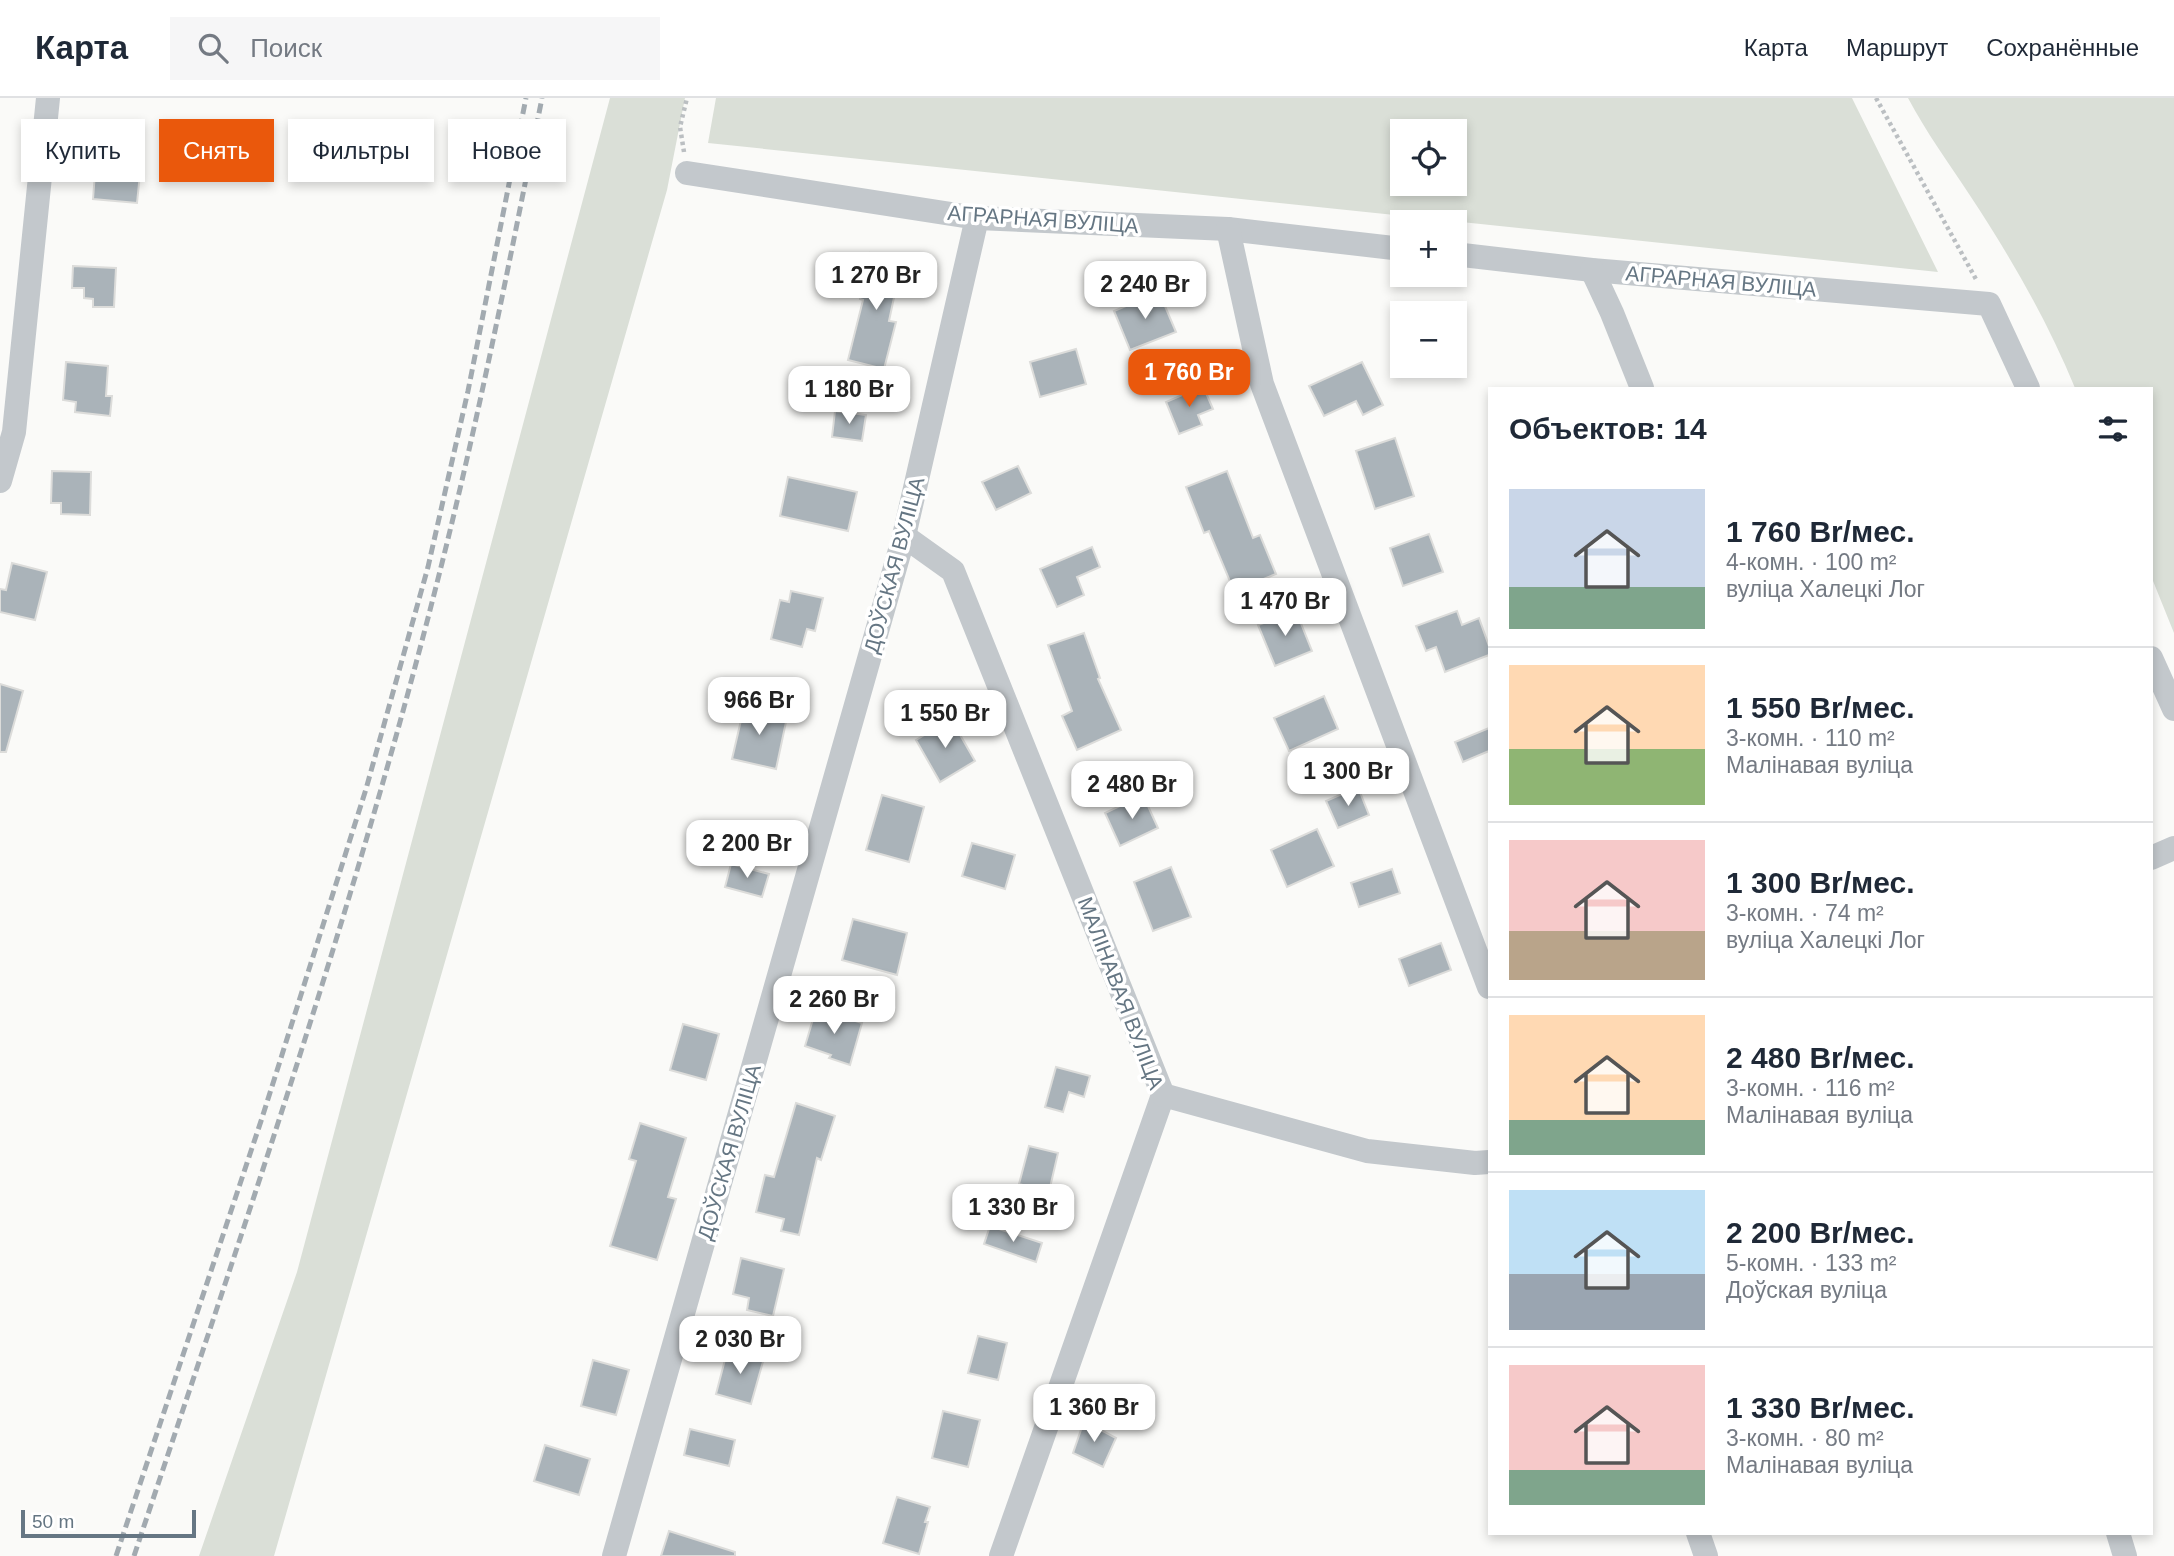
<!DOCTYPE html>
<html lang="ru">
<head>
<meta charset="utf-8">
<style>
	:root { --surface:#fff; --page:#f6f6f7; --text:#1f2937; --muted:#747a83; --line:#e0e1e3; --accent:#ea580c }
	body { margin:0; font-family:Arial,sans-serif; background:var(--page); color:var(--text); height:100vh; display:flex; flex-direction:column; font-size:26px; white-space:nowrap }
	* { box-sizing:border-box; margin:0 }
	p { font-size:23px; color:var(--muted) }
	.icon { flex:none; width:38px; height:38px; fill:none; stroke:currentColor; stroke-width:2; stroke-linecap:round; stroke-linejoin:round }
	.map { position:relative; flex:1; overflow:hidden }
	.sheet { position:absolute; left:1488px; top:289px; width:665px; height:1148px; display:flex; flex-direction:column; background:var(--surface); border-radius:0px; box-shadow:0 4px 10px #0003 }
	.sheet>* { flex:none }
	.hud { position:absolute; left:21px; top:21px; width:665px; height:63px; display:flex; gap:14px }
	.fabs { position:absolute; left:1390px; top:21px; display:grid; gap:14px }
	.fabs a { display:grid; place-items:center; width:77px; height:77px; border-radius:0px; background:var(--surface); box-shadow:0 4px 10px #0003; font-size:35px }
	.scale { position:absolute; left:21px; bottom:18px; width:175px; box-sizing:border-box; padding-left:7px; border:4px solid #657683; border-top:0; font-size:19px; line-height:24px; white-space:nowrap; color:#657683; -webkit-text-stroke:5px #fff; paint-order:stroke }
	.price { position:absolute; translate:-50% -60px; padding:0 16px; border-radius:14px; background:#fff; color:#222; font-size:23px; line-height:46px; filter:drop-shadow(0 2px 4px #0008) }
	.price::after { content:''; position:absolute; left:50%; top:42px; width:21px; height:16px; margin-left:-10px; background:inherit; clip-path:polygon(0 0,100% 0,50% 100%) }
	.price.on { background:var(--accent); color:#fff }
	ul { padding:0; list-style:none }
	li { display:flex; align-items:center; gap:21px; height:175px; padding:0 21px }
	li+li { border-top:2px solid var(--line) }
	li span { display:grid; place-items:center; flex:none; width:196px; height:140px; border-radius:0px; color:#555 }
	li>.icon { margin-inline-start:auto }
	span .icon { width:84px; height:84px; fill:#fffc; stroke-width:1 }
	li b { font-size:30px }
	h2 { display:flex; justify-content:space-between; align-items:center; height:84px; padding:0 21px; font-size:30px }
	.pill { padding:0 24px; border-radius:0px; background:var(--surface); box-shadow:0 4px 10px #0003; font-size:24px; line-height:63px }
	.pill.on { background:var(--accent); color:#fff }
	header { display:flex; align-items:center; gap:42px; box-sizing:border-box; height:98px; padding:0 35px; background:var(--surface); border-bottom:2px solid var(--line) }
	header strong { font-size:33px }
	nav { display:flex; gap:38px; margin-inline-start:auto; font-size:24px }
	.search { width:490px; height:63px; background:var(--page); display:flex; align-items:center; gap:18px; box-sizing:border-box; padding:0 24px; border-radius:0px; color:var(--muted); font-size:26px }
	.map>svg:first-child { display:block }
</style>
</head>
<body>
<header>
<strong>Карта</strong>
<div class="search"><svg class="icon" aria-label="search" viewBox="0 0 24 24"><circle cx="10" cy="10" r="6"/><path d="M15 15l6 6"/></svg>Поиск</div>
<nav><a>Карта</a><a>Маршрут</a><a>Сохранённые</a></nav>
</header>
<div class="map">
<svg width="2174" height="1458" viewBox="0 0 2174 1458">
	<rect width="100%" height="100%" fill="#fafaf8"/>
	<g fill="#dadfd7" fill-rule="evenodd">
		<path d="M610 0H685L667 92 274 1458H199L297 1174Z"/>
		<path d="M716 0H1852L1938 174 708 45ZM1402 33H1454V86H1402Z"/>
		<path d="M1908 0H2174V535L2151 478V290H2075C2047 222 2010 158 1969 96 1948 64 1926 34 1908 0Z"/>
	</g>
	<g fill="#aab3b9" stroke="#dcdcda" stroke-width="2">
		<path d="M96 62 141 66 137 105 93 101Z"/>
		<path d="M870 155 902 162 889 223 896 224 884 271 848 262 863 202 860 201Z"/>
		<path d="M73 168 116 170 114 209H93V201L84 200V190H72Z"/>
		<path d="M1159 194 1176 234 1130 252 1114 213Z"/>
		<path d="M1076 251 1086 286 1040 299 1030 264Z"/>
		<path d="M66 264 108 268 106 298H112L110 318 75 314 76 304 63 302Z"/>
		<path d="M1362 264 1383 307 1363 317 1356 303 1324 318 1309 288Z"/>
		<path d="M1203 288 1213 311 1198 317 1202 327 1179 336 1166 304Z"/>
		<path d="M835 313 866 317 862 343 832 339Z"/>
		<path d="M1395 340 1414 398 1375 411 1356 353Z"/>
		<path d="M1018 368 1031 395 996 412 982 384Z"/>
		<path d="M52 373 91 374 90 417 61 416V405H51Z"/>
		<path d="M1227 373 1253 440 1260 437 1276 476 1234 493 1209 433 1204 435 1186 389Z"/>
		<path d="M788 379 857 394 848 433 780 418Z"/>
		<path d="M1429 436 1443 474 1403 488 1390 450Z"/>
		<path d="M1092 449 1100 469 1077 479 1084 497 1057 509 1040 471Z"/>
		<path d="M12 465 47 474 35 522 0 514V491L6 492Z"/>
		<path d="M791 493 823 500 815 533 807 531 802 549 771 541 780 502 789 504Z"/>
		<path d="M1296 513 1312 553 1275 568 1258 527Z"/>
		<path d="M1457 513 1462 527 1479 520 1489 548V557L1445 574 1436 549 1426 553 1416 528Z"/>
		<path d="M1084 535 1100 580 1098 581 1121 632 1077 652 1062 618 1072 613 1048 547Z"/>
		<path d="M0 586 23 593 6 654H0Z"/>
		<path d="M1324 598 1338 631 1289 653 1274 620Z"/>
		<path d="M745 605 778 613 776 621 786 624 776 671 732 661Z"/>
		<path d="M951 621 975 663 940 684 916 642Z"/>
		<path d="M1489 630V653L1463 664 1455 644Z"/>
		<path d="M1358 689 1369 717 1338 730 1326 703Z"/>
		<path d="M882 697 924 709 909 764 866 752Z"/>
		<path d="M1143 697 1158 730 1120 748 1105 715Z"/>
		<path d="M1317 731 1334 768 1287 789 1271 752Z"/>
		<path d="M972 745 1015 757 1005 791 962 778Z"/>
		<path d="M731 766 769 776 762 799 725 789Z"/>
		<path d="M1171 769 1191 819 1153 833 1134 784Z"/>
		<path d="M1392 771 1400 795 1359 809 1351 785Z"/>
		<path d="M853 821 907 835 897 877 842 862Z"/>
		<path d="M1441 845 1451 872 1409 888 1399 861Z"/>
		<path d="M816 911 862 925 850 967 829 960 831 957 805 948Z"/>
		<path d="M683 926 719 936 706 982 670 972Z"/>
		<path d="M1056 969 1090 978 1084 999 1069 994 1063 1014 1045 1009Z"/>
		<path d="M796 1005 835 1018 821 1062 817 1060 799 1137 781 1133 784 1121 756 1114 765 1077 774 1079Z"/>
		<path d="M640 1025 686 1040 668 1099 676 1101 657 1162 610 1148 636 1063 629 1061Z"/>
		<path d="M1029 1048 1058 1055 1049 1094 1019 1086Z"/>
		<path d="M990 1128 1042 1145 1036 1164 984 1146Z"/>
		<path d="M741 1160 784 1171 773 1218 747 1212 749 1200 733 1196Z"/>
		<path d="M978 1238 1007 1245 998 1282 968 1275Z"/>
		<path d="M728 1250 764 1260 751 1306 716 1296Z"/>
		<path d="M593 1262 629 1272 616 1317 581 1308Z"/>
		<path d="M943 1313 980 1322 968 1369 932 1360Z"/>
		<path d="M1084 1323 1116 1340 1103 1369 1073 1355Z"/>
		<path d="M690 1331 735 1342 729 1368 684 1357Z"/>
		<path d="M545 1347 590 1361 579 1397 534 1383Z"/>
		<path d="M897 1399 930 1409 925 1424H928L919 1456 883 1445Z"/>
		<path d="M669 1433 735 1454V1458H661Z"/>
	</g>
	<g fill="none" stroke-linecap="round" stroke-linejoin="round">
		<g stroke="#bbbfc2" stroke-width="4.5" stroke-dasharray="3.5 3.5" stroke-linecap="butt">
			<path d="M1876 0 1977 183"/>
			<path d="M684 54 680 29 687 0"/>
		</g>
		<g stroke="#c3c8cc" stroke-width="24">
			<path d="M687 75 977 120 1228 131 1402 151"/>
			<path d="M1228 131 1262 286 1489 889"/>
			<path d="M1454 156 1592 172 1989 206 2028 290"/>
			<path d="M1592 172 1612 215 1642 290"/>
			<path d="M0 383 14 334 48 0"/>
			<path d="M904 438 953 473 1163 997 1001 1458"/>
			<path d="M2151 560 2174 611"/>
			<path d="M2151 760 2174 750"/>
			<path d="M1163 997 1367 1053 1475 1065 1489 1064"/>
			<path d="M1698 1435 1706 1458"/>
			<path d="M2118 1435 2125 1458"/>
			<path d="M614 1458 904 438 977 120"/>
		</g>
		<g stroke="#a2aab0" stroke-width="5" stroke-dasharray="10 5" stroke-linecap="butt">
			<path d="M116 1458 262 1020 366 691 428 469 468 293 526 0"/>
			<path d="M134 1458C243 1131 357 804 441 469 480 314 511 157 542 0"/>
		</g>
	</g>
	<g text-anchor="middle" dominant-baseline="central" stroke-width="7" stroke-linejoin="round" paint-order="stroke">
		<g font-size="21" fill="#657683" stroke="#fff">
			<text transform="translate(1043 121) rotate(4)">АГРАРНАЯ ВУЛІЦА</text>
			<text transform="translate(1721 183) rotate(5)">АГРАРНАЯ ВУЛІЦА</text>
			<text transform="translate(894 467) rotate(-75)">ДОЎСКАЯ ВУЛІЦА</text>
			<text transform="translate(1121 895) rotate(69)">МАЛІНАВАЯ ВУЛІЦА</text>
			<text transform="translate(729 1054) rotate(-74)">ДОЎСКАЯ ВУЛІЦА</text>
		</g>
	</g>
</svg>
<div class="fabs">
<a><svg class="icon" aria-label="locate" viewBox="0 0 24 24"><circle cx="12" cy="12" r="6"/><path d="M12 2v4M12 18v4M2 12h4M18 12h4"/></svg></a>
<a>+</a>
<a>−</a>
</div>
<div class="scale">50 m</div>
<b class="price" style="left:876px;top:214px">1 270 Br</b>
<b class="price" style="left:1145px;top:223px">2 240 Br</b>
<b class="price on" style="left:1189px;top:311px">1 760 Br</b>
<b class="price" style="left:849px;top:328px">1 180 Br</b>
<b class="price" style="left:1285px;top:540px">1 470 Br</b>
<b class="price" style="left:759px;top:639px">966 Br</b>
<b class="price" style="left:945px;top:652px">1 550 Br</b>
<b class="price" style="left:1348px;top:710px">1 300 Br</b>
<b class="price" style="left:1132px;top:723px">2 480 Br</b>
<b class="price" style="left:747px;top:782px">2 200 Br</b>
<b class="price" style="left:834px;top:938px">2 260 Br</b>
<b class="price" style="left:1013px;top:1146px">1 330 Br</b>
<b class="price" style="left:740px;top:1278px">2 030 Br</b>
<b class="price" style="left:1094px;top:1346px">1 360 Br</b>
<div class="hud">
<a class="pill">Купить</a>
<a class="pill on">Снять</a>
<a class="pill">Фильтры</a>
<a class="pill">Новое</a>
</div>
<section class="sheet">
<h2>Объектов: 14<svg class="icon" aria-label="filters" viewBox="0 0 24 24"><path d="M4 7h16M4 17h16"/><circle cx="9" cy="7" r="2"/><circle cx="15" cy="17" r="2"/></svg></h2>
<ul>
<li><span style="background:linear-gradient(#c9d6e8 70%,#7fa58c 0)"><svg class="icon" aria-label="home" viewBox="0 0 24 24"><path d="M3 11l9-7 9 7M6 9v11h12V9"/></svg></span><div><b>1 760 Br/мес.</b><p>4-комн. · 100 m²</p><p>вуліца Халецкі Лог</p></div></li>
<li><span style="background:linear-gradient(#ffd9b3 60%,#8fb573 0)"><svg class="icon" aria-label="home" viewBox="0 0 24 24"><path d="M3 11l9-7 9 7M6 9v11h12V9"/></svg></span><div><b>1 550 Br/мес.</b><p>3-комн. · 110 m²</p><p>Малінавая вуліца</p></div></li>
<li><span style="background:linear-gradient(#f6c9c9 65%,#b9a48a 0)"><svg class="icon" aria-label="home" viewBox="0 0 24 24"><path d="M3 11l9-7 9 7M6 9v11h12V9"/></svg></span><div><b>1 300 Br/мес.</b><p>3-комн. · 74 m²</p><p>вуліца Халецкі Лог</p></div></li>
<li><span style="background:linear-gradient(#ffd9b3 75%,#7fa58c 0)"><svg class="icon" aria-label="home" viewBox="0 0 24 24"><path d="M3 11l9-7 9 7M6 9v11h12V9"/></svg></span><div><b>2 480 Br/мес.</b><p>3-комн. · 116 m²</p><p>Малінавая вуліца</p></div></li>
<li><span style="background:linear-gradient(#bfe0f5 60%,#9aa5b1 0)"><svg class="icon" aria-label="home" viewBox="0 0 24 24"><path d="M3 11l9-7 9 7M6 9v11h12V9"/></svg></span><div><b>2 200 Br/мес.</b><p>5-комн. · 133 m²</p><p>Доўская вуліца</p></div></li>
<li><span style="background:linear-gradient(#f6c9c9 75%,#7fa58c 0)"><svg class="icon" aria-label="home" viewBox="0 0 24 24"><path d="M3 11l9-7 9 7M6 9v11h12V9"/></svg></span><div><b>1 330 Br/мес.</b><p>3-комн. · 80 m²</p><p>Малінавая вуліца</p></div></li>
</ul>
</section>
</div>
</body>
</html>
